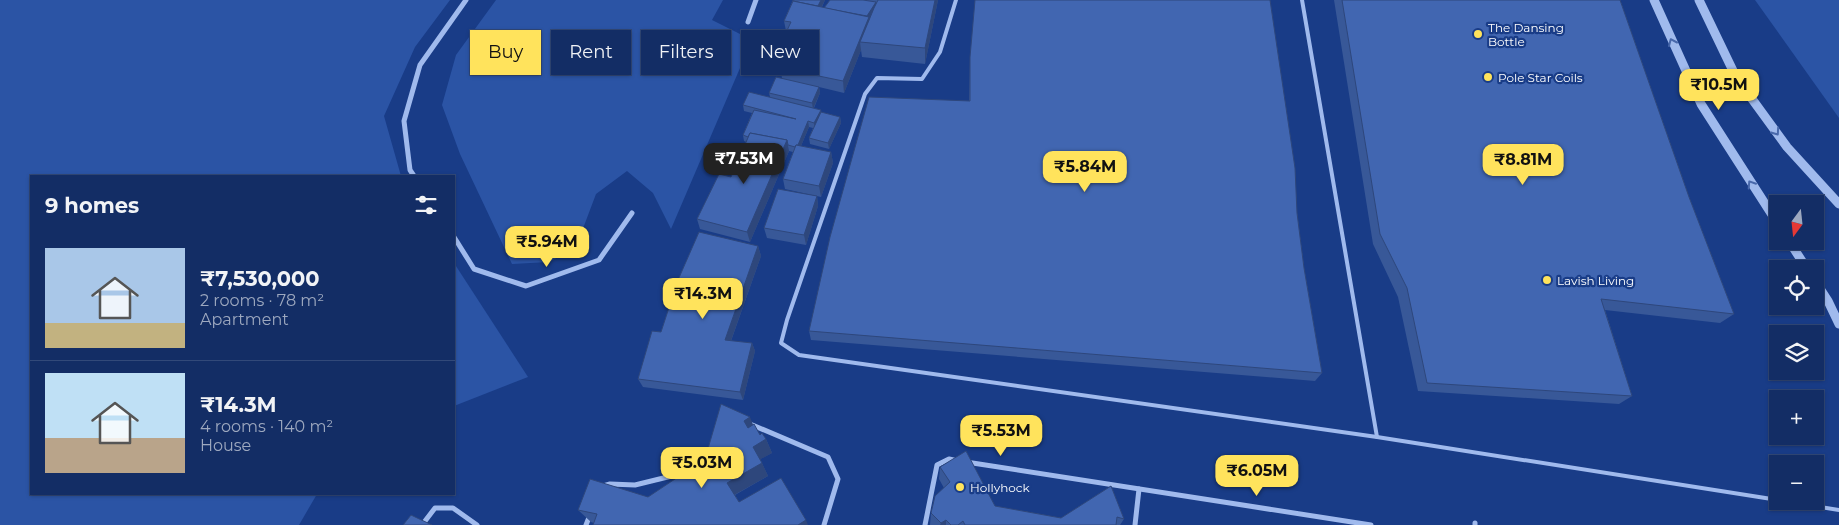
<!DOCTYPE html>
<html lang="en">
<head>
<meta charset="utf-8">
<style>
	:root { --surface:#132d65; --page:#1c356b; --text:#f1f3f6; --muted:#9da8bf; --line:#324979; --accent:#ffe35c }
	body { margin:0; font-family:Montserrat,sans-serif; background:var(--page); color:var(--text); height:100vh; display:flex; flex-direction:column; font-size:19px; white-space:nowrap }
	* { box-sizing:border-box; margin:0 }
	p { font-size:16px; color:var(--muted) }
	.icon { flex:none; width:28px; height:28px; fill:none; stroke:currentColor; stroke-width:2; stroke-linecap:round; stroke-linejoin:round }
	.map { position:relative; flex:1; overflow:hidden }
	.sheet { position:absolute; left:30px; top:175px; width:425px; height:320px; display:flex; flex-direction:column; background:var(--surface); border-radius:0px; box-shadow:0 1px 4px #0004,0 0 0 1px var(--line) }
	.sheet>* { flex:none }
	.banner { position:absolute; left:470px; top:30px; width:475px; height:45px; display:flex; gap:10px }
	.needle { width:32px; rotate:195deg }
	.controls { position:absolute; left:1769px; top:195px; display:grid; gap:10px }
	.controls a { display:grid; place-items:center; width:55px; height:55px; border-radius:0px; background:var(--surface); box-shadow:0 1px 4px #0004,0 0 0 1px var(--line); font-size:25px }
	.price { position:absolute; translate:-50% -42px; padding:0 11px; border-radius:10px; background:var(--accent); color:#111; font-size:16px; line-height:32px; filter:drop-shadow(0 1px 2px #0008) }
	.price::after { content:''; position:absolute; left:50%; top:30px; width:15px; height:11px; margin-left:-8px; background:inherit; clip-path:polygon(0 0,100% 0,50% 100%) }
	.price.on { background:#222; color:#fff }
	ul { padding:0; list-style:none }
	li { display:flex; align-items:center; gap:15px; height:125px; padding:0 15px }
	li+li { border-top:1px solid var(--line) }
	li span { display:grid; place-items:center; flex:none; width:140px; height:100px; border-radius:0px; color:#555 }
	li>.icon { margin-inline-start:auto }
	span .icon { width:60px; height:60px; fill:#fffc; stroke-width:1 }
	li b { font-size:21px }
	h2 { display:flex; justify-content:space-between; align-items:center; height:60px; padding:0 15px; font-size:21px }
	.chip { padding:0 18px; border-radius:0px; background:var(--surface); box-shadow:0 1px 4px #0004,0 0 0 1px var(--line); font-size:18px; line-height:45px }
	.chip.on { background:var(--accent); color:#111 }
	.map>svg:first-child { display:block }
</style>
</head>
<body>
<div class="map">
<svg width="1839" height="525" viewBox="0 0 1839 525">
	<rect width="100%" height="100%" fill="#193c87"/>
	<g fill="#2b54a5">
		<path d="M0 0H450L415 47 384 116 401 176H31V494H317L299 525H0Z"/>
		<path d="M496 0H723L712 20 752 40 671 229 653 193 627 171 596 194 576 247 549 262 512 264 460 154 442 105 456 55Z"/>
		<path d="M1755 0H1839V118Z"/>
		<path d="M454 263 528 377 454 406Z"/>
	</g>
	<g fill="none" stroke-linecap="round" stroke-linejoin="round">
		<g stroke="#a0baed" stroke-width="4">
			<path d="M956 0 940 52 922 79 877 78 865 94 787 320 781 343 799 355 1377 437 1778 500"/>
			<path d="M1302 0 1377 437"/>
			<path d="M1783 501 1839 510"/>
		</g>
		<g stroke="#a0baed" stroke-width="5">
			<path d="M748 22 756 0"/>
			<path d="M414 176 410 170 404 121 420 65 466 0"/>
			<path d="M454 237 474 269 526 286 599 260 632 213"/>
			<path d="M750 424 828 457 838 479 824 525"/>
			<path d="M966 462 1371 525"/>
			<path d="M603 486 610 484 635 485 688 472"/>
			<path d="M1475 523V525"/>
			<path d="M422 525 435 508H453L477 525"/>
			<path d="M586 525 590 515"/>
			<path d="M925 525 937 465 949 459 958 461"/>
			<path d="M1135 525 1139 489"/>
		</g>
		<g stroke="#a0baed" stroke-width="9">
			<path d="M1654 0 1701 104 1778 224"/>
			<path d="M1699 0 1736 77 1787 147 1839 204"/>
			<path d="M1789 241 1807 269"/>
			<path d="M1815 281 1828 301 1839 324"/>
		</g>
	</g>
	<g fill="#385898">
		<path d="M793 0H825L822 7 824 8 830 0H938L925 64 862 57 861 50 844 93 819 87 820 93 814 108 821 110V112L840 117 841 123 829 149 810 144 809 138 813 128 809 127 801 146 831 152 833 163 821 197 785 189 783 179 793 152 789 151 750 242 700 229 697 219 731 177 746 142 744 141 743 135 752 113 744 111 743 105 770 97 769 93 782 78 780 68 786 55H783L781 43 786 31 784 21Z"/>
		<path d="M1334 0H1620L1689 197 1734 314 1720 323 1605 310 1632 396 1619 404 1418 391 1398 297 1373 244Z"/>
		<path d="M970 57 1297 213 1304 268 1322 373 1315 381 811 340 809 331 969 101Z"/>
		<path d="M817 196 818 206 806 245 767 238 764 228Z"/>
		<path d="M758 246 761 256 731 341 752 343 755 351 743 400 643 387 638 379 661 332Z"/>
		<path d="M753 425 760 435 766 439 772 453 760 459 768 476 735 495 739 502 806 520 594 523 591 522 578 510 648 497 705 459Z"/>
		<path d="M940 467 995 506 1061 518 1111 486 1124 519 1120 525H930L931 513 944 488 939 479Z"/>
	</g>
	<g fill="#2e477c">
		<path d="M821 0H825L818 14 817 7Z"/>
		<path d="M935 0H938L925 64V48Z"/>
		<path d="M876 2V9L860 42 861 50 844 93 843 81 866 17Z"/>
		<path d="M819 87 820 93 813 109 812 103Z"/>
		<path d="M821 110 822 116 815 129 814 123Z"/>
		<path d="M840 117 841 123 829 149 828 143Z"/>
		<path d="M808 121 809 127 798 153 797 147Z"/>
		<path d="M787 140 789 151 750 242 747 232Z"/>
		<path d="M831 152 833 163 821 197 819 186Z"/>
		<path d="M817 196 818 206 806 245 804 235Z"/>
		<path d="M758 246 761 256 728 349 725 340Z"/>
		<path d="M752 343 755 351 743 400 740 392Z"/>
		<path d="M750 417 756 432 750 435 744 421Z"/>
		<path d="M766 439 772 453 759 460 753 447Z"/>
		<path d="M762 463 768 476 734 495 727 483Z"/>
		<path d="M806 520 808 525H798Z"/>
		<path d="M946 520V525H940L941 523Z"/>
	</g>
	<g fill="#4166b1" stroke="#2e477c">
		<path d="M793 0H821L818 6 793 1Z"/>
		<path d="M830 0H863L876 2 867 16 824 8Z"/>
		<path d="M878 0H935L925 48 860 42 874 8Z"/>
		<path d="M975 0H1270L1295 168 1297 213 1304 268 1322 373 809 331 830 237 869 97 970 101V57Z"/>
		<path d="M1342 0H1620L1689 197 1734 314 1601 299 1632 396 1427 383 1407 288 1380 234Z"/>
		<path d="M793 1 869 17 843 81 780 68 790 45 781 43 791 22 784 21Z"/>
		<path d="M776 77 819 87 812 103 769 93Z"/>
		<path d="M749 92 821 110 814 123 808 121 798 145H796L795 147 788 145 787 140 750 133 748 137 743 135 754 110 796 119 743 105Z"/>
		<path d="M821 112 840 117 828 143 809 138Z"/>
		<path d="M750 133 787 140 747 232 697 219 719 174 731 177Z"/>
		<path d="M796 145 831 152 819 186 783 179Z"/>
		<path d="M778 189 817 196 804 235 764 228Z"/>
		<path d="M699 232 758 246 725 340 752 343 740 392 638 379 652 331 661 332 678 280Z"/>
		<path d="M721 404 750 417 744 421 748 428 754 424 760 435 762 433 766 439 753 447 762 463 727 483 739 502 781 478 806 520 798 525H593L597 514 578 510 590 479 648 497 705 459Z"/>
		<path d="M966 451 995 506 1061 518 1111 486 1124 519 1117 517 1116 525H965L963 521 958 525H951L946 520 941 523 931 513 935 496 950 482 940 467Z"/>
		<path d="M411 515 432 525H403Z"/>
	</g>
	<defs><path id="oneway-chevron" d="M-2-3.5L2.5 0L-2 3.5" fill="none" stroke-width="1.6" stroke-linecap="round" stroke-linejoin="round" transform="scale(1.25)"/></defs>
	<g stroke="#4868ab">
		<use href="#oneway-chevron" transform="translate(1672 42) rotate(-114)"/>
		<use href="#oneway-chevron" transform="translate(1776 132) rotate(55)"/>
		<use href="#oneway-chevron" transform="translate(1751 184) rotate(-123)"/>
	</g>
	<g fill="#ffe35c" stroke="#193c87" stroke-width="2">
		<circle cx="1478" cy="34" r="5"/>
		<circle cx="1488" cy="77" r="5"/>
		<circle cx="1547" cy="280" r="5"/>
		<circle cx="960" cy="487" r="5"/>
	</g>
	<g text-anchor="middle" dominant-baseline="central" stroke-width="4.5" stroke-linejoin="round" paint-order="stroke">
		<g font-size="12" fill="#fff" stroke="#193c87" text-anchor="start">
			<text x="1488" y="27">The Dansing<tspan x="1488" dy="14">Bottle</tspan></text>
			<text x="1498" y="77">Pole Star Coils</text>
			<text x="1557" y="280">Lavish Living</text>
			<text x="970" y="487">Hollyhock</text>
		</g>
	</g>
</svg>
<div class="controls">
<a><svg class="needle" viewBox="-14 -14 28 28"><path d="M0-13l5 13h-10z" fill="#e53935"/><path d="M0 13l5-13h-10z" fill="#9da8bf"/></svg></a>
<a><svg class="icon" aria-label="locate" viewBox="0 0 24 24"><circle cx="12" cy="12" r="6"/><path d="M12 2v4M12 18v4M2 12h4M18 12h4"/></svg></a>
<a><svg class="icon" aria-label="layers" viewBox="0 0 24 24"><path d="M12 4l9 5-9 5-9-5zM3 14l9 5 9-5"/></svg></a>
<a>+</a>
<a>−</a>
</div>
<b class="price" style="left:1719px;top:111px">₹10.5M</b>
<b class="price on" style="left:744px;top:185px">₹7.53M</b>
<b class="price" style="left:1523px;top:186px">₹8.81M</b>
<b class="price" style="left:1085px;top:193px">₹5.84M</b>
<b class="price" style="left:547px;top:268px">₹5.94M</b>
<b class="price" style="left:703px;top:320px">₹14.3M</b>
<b class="price" style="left:1001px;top:457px">₹5.53M</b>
<b class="price" style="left:702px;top:489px">₹5.03M</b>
<b class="price" style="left:1257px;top:497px">₹6.05M</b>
<div class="banner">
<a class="chip on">Buy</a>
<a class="chip">Rent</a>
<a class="chip">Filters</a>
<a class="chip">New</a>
</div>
<section class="sheet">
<h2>9 homes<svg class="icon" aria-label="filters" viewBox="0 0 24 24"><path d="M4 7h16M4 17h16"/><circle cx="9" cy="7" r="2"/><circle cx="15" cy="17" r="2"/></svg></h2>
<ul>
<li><span style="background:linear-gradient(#a9c7e8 75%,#c2b280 0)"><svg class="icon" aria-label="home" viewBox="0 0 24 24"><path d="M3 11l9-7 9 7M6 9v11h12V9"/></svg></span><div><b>₹7,530,000</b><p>2 rooms · 78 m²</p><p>Apartment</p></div></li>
<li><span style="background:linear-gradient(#bfe0f5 65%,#b9a48a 0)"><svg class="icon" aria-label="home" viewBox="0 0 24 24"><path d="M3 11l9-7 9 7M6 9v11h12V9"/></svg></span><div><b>₹14.3M</b><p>4 rooms · 140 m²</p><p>House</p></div></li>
</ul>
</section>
</div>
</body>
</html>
